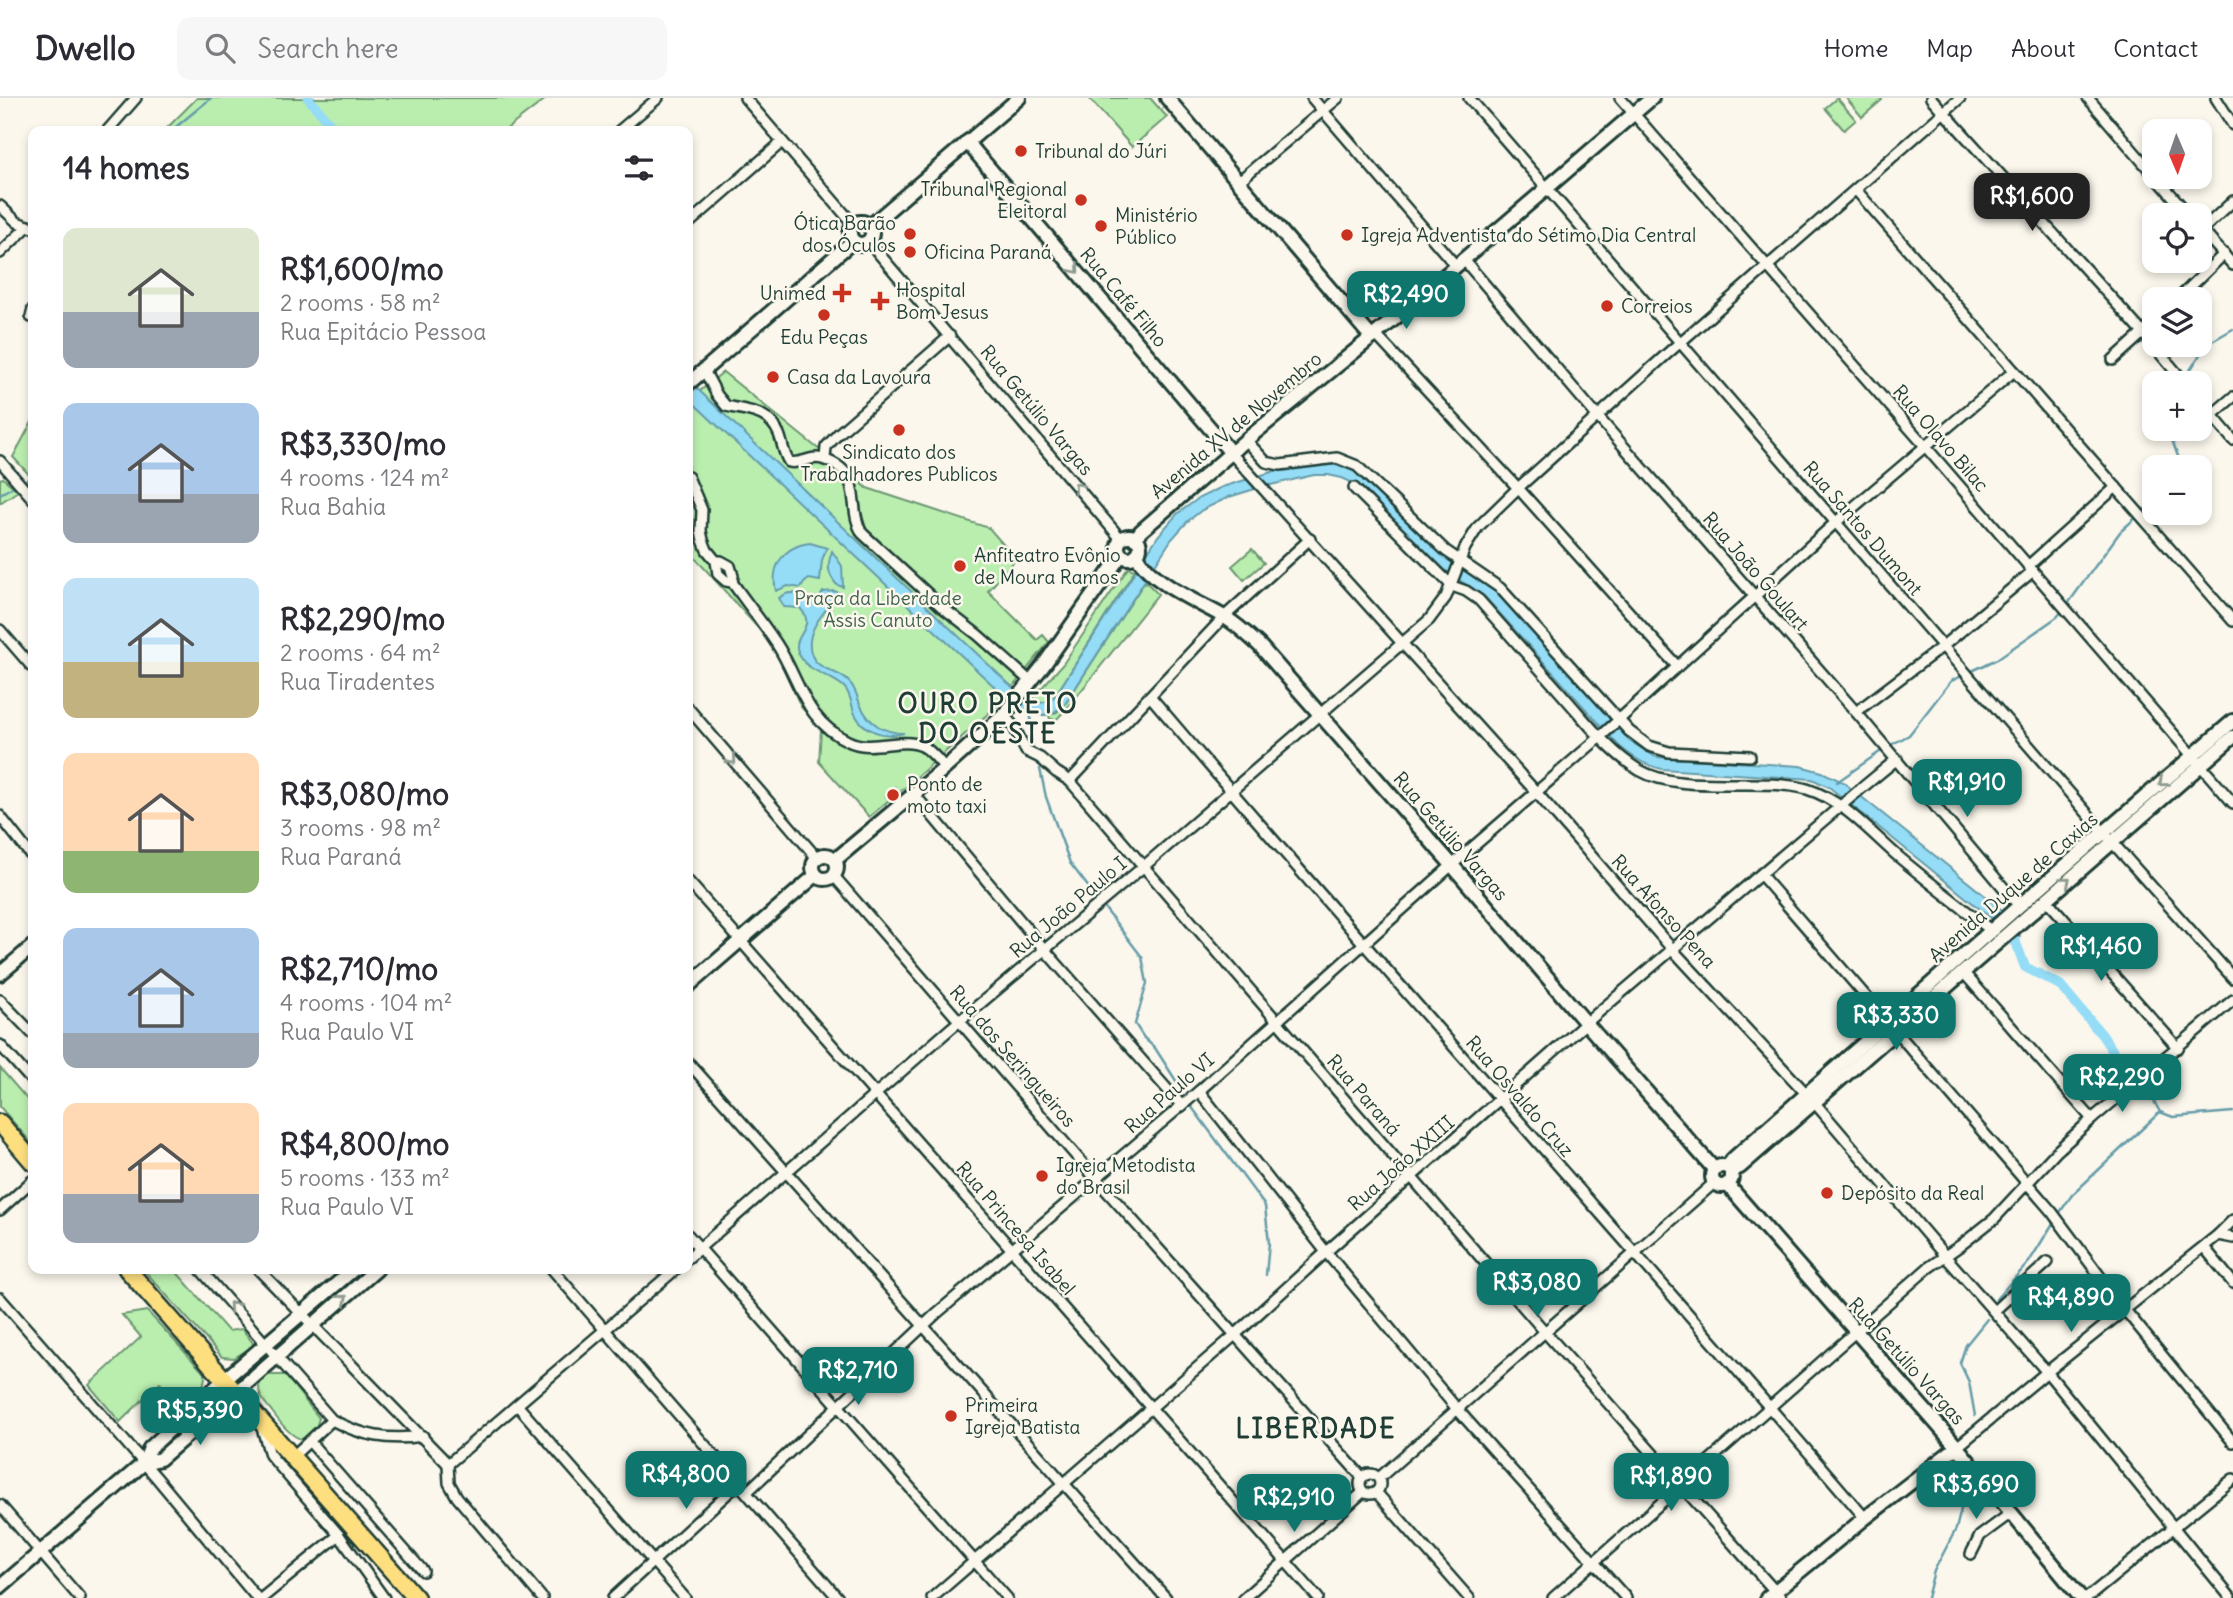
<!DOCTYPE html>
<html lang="en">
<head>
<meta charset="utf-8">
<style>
	:root { --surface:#fff; --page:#f7f7f7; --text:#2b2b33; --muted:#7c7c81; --line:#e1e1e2; --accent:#0f766e }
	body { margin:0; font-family:Delius,sans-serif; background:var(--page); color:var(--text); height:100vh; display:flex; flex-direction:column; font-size:26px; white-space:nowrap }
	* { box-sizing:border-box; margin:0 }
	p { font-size:23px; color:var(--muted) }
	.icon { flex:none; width:38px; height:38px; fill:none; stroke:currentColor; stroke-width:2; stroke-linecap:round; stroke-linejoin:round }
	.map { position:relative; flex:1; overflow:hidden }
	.details { position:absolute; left:28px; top:28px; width:665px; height:1148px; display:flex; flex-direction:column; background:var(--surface); border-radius:14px; box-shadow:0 4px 10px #0003 }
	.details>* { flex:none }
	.needle { width:46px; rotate:178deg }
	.fabs { position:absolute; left:2142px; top:21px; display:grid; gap:14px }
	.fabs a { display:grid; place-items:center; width:70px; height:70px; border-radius:14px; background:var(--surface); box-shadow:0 4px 10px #0003; font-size:35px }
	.price { position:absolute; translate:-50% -60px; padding:0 16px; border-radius:14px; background:var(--accent); color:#fff; font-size:23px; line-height:46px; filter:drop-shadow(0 2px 4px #0008) }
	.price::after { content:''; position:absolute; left:50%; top:42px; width:21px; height:16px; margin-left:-10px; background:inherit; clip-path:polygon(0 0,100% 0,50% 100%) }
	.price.on { background:#222; color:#fff }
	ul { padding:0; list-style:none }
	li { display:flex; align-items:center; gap:21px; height:175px; padding:0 35px }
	li span { display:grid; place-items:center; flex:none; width:196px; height:140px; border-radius:14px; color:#555 }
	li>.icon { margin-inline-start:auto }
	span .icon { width:84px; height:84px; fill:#fffc; stroke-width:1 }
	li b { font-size:30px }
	h2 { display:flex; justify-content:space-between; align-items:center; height:84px; padding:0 35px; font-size:30px }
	header { display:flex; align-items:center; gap:42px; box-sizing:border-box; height:98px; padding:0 35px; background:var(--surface); border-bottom:2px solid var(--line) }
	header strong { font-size:33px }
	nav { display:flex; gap:38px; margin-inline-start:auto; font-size:24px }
	.search { width:490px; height:63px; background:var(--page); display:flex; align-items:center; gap:18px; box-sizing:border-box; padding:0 24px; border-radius:14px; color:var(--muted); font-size:26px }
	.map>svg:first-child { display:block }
</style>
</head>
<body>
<header>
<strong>Dwello</strong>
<div class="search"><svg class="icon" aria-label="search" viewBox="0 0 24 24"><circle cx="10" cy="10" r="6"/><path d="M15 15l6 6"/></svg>Search here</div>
<nav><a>Home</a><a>Map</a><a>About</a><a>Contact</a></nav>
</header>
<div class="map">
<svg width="2233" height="1500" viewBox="0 0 2233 1500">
	<rect width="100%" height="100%" fill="#fbf7ec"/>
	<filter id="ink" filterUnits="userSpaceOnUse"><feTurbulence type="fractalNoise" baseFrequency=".0143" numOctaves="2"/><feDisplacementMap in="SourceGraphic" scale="14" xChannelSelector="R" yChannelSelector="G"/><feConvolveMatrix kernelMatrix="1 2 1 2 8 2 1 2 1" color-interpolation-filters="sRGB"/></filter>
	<g filter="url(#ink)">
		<g fill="#baeeaf" stroke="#6c9672" stroke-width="2">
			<path d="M197 0H547L504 33H164Z"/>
			<path d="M1089 0H1150L1167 19 1132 49Z"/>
			<path d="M1837 0 1856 22 1844 32 1825 10Z"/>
			<path d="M1846 0H1880L1882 2 1862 19Z"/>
			<path d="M723 274 817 350 829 356 867 390 989 430 1016 461 988 493 1037 542 1043 537 1049 544 999 606 900 694 895 689 886 698 889 702 869 719 819 664 821 631 801 609 780 563 767 540 688 452V303Z"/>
			<path d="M33 322V381L13 359Z"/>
			<path d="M3 380 18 393 0 405V381Z"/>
			<path d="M1252 451 1264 465 1244 482 1232 468Z"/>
			<path d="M1128 470 1135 472 1055 598 1043 605 1029 604 1063 566Z"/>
			<path d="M1145 483 1158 496 1069 608 1056 622 1050 621 1049 617 1057 614 1065 606Z"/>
			<path d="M0 970 33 1008V1047L0 1009Z"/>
			<path d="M143 1171H174L228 1233 242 1231 253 1245 252 1249 234 1260 222 1259Z"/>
			<path d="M360 1171H370L319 1214H314L315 1210Z"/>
			<path d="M147 1213 205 1276C206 1291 193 1300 183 1310L160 1285 120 1324 89 1287 141 1239 122 1217Z"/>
			<path d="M268 1277H285L319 1320C309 1360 287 1334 273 1315 269 1309 262 1303 260 1296 259 1294 259 1287 259 1285Z"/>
		</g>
		<g fill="#95dcf7" stroke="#669ca9" stroke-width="2">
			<path d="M688 282 1008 585C1023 598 1036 614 1055 598L1158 438 1177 416 1199 400 1222 389 1275 373 1311 365 1331 366 1355 372 1455 465 1494 491 1631 644 1656 659 1800 668 1822 674 1843 684 1999 809 2020 838 2012 847 1991 820 1829 689 1812 681 1662 671C1644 667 1632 659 1618 647L1485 499 1447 474 1353 385 1342 380 1328 377H1314L1258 390 1229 399 1202 412 1188 423 1171 442 1065 606C1034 636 1007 599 983 578L689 301Z"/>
			<path d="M810 445 827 450 822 462 820 483 809 481 804 485 801 490 788 488 776 493C770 468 784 448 810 445Z"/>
			<path d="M832 453 842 468 843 489 837 487C827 476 827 467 832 453Z"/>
			<path d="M834 493 840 495C828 510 807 529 810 550 813 574 837 570 849 584 856 590 857 600 861 608 869 626 885 635 904 635 885 641 862 633 854 614 851 605 851 596 844 589 830 576 805 574 798 554 791 537 818 530 800 510L784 509 779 500C787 493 792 495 802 496L805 500 812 503 819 501 823 494Z"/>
		</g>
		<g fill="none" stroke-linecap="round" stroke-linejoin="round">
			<g stroke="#669ca9" stroke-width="2.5">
				<path d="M171 33 211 0"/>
				<path d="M2185 280 2207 246 2233 231"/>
				<path d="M2168 331 2179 361 2176 369"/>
				<path d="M0 396 33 378"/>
				<path d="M2067 507 2120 434 2154 403"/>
				<path d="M1970 574 1997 561 2057 519 2063 512"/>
				<path d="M1031 616V639L1033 651"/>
				<path d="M1889 648 1909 637 1951 583 1964 577"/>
				<path d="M1040 671 1046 699 1070 765 1142 859 1147 885 1135 926 1144 940 1155 950 1182 992"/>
				<path d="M1837 684 1884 651"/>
				<path d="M2148 993 2160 1014 2173 1019 2233 1014"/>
				<path d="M1191 1008 1265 1108 1269 1145 1266 1177"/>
				<path d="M2058 1117 2072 1097 2160 1014"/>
				<path d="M1996 1201 2029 1164 2055 1122"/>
				<path d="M1975 1318 1969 1284 1960 1265 1966 1247 1987 1221"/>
				<path d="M1927 1500 1934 1473 1956 1431 1969 1380"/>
			</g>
			<g stroke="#95dcf7" stroke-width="10">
				<path d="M308 0 336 33"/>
				<path d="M2008 833 2016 845 2025 869 2060 887 2102 937 2118 961 2129 969 2148 993"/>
			</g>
			<g stroke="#1f3d34" stroke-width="14">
				<g id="street">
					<path d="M745 0 854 127"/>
					<path d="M1312 0 1456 168"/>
					<path d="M1469 0 2112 744 2233 880"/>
					<path d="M1620 0 1925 348 2233 705"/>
					<path d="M1931 0 2143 235 2185 285"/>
					<path d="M2088 0 2154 77"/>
					<path d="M2216 0 2233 27"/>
					<path d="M107 33 136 0"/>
					<path d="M619 33 658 0"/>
					<path d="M2156 79 2189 117"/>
					<path d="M1239 83 1338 0"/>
					<path d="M1856 92 2233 523"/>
					<path d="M0 108 17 124 33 130"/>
					<path d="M688 126 782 44"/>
					<path d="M2200 130 2233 167"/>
					<path d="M2202 132 2233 103"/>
					<path d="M869 144 1121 441"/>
					<path d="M0 155 28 128"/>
					<path d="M1464 162 1597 318 1856 614 2019 808"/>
					<path d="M2178 201 2224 156"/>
					<path d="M31 219 33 211"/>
					<path d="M1375 236 1518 390 1677 568"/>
					<path d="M2113 262 2154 225"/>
					<path d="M704 272 717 297 726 308C747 313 769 312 779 336 783 346 783 355 789 364 801 367 811 357 822 361 866 373 846 408 862 435L942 509 978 537 1031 584"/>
					<path d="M2200 303 2233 342"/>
					<path d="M2212 317 2233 299"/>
					<path d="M1246 342 1266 364 1280 367 1337 360 1357 368 1446 453 1500 490 1629 633 1649 648 1669 654 1750 658"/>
					<path d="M1231 355 1536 694 1673 852 1814 1004 1945 1158 2047 1274 2231 1500"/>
					<path d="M825 361 826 349 838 336 950 238"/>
					<path d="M0 363 33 401"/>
					<path d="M688 379 702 412 701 433 703 442 707 452 716 463 718 476 726 483 732 484C746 504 762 524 776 545 800 581 803 622 848 643 872 655 901 638 922 648 931 652 938 662 945 670"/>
					<path d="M1354 390 1452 488 1466 493 1479 502C1508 535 1538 569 1567 602 1589 627 1610 654 1639 672 1682 697 1758 678 1807 691 1843 702 1872 736 1900 760 1930 785 1961 809 1992 833"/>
					<path d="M716 463H721L730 468 733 478 732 484"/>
					<path d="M2028 468 2116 389"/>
					<path d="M0 532 33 570"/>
					<path d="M1150 598C1385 875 1629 1144 1865 1420"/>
					<path d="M688 610 817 760"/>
					<path d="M1856 614 1943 548 2033 473"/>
					<path d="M1004 617 1014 629 1026 653 1040 660 1056 674 1070 683 1545 1234 1781 1500"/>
					<path d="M1070 683 1224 519 1310 441"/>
					<path d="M914 696 1044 851 1182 1008"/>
					<path d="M0 718 33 760"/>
					<path d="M1761 777 2052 1114 2125 1212 2233 1344"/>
					<path d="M834 778 1096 1081 1362 1379"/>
					<path d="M688 783 1318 1500"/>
					<path d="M2046 801 2178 950"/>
					<path d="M1963 874 2092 1021"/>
					<path d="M0 902 33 936"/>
					<path d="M0 947 33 984"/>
					<path d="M688 964 1166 1500"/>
					<path d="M1199 993 1326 1154 1457 1311 1626 1500"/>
					<path d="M0 1112 33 1082"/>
					<path d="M688 1137 1007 1500"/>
					<path d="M2218 1137 2233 1140"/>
					<path d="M2204 1149 2233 1185"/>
					<path d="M688 1160 950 931 1143 769 1429 522 1446 499 1465 450 1478 429 1518 390 1668 255 1960 0"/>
					<path d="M200 1171 332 1322C362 1338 389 1343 423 1338"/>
					<path d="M258 1171 448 1366"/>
					<path d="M552 1171 838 1500"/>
					<path d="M0 1200 156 1379 257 1500"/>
					<path d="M1994 1213 2048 1164"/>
					<path d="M518 1308 685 1500"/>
					<path d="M262 1330 270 1357 339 1437 384 1500"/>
					<path d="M310 1344 423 1473"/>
					<path d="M1957 1349 2047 1274 2218 1137 2233 1122"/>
					<path d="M292 1359 332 1322"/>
					<path d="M448 1366 676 1171"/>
					<path d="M448 1366 449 1385 457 1399 542 1500"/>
					<circle cx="1370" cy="1386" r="10"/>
					<path d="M1379 1380 1714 1085"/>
					<path d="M747 1394 937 1215 1199 993 1452 767 1600 639 1835 425 2014 273"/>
					<path d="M1376 1394 1469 1500"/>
					<path d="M0 1407 80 1500"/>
					<path d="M1971 1456 1980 1438 2011 1415"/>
					<path d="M262 1500 339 1437"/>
					<path d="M613 1500 739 1385"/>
					<path d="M932 1500 1235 1237 1326 1154 1586 925 1857 694 1897 661"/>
					<path d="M1244 1500 1363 1394"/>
					<path d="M1553 1500 1928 1170 1961 1147 1994 1121 2057 1053 2092 1021 2233 902"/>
					<path d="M2087 1500 2233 1381"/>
				</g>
			</g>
			<g stroke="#1f3d34" stroke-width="18">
				<g id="secondary">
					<path d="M1167 0 1372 240"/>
					<path d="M967 44 1231 355"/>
					<circle cx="861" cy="135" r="11"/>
					<path d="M870 128 1019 0"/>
					<path d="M688 286 853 143"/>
					<circle cx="1129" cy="449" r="11"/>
					<path d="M1135 441 1141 433 1246 342 1393 222 1652 0"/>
					<path d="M1136 457C1154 487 1197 503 1226 520 1239 528 1249 538 1260 548L1452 767 1586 925 1714 1071"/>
					<circle cx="825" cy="769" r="12"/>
					<path d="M835 762 945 670 1004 617 1043 568 1121 457"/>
					<path d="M0 876 33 848"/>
					<path d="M688 888 816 777"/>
					<circle cx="1722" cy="1078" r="10"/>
					<path d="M1727 1069 1733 1061 2019 808 2233 623"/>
					<path d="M1731 1073 1740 1069 2233 639"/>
					<path d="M1727 1086 1957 1349 2081 1500"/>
					<path d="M144 1365 150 1350 225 1281 354 1171"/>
					<path d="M0 1489 144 1365 160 1361 377 1171"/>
					<path d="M1767 1500 1865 1420 1957 1349"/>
				</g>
			</g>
			<g stroke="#1f3d34" stroke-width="21">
				<g id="highway">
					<path d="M0 1025 33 1064"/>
					<path d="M127 1171 416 1500"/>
				</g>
			</g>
			<use href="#street" stroke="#fbf7ec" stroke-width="9"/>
			<use href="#secondary" stroke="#fbf7ec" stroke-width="12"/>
			<use href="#highway" stroke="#fedf80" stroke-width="16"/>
		</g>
		<defs><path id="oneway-chevron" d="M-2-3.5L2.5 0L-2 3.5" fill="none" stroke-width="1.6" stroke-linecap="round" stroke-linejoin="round" transform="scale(1.75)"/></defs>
		<g stroke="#8d9a90">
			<use href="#oneway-chevron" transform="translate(1075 171) rotate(50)"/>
			<use href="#oneway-chevron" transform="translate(1078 389) rotate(-130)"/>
			<use href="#oneway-chevron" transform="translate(732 662) rotate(49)"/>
			<use href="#oneway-chevron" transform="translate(2163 684) rotate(139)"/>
			<use href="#oneway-chevron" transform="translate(2066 783) rotate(-41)"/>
			<use href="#oneway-chevron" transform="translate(343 1201) rotate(-41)"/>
			<use href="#oneway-chevron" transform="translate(233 1208) rotate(-132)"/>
		</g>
	</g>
	<g fill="#c8321e" stroke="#fbf7ec" stroke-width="2.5">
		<circle cx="1021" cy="53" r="7"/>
		<circle cx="1081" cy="102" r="7"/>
		<circle cx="1101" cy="128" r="7"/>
		<circle cx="910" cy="136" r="7"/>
		<circle cx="1347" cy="137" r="7"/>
		<circle cx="910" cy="154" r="7"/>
		<path d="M838.5 184.5h7v7h7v7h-7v7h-7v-7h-7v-7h7z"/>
		<path d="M876.5 192.5h7v7h7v7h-7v7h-7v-7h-7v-7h7z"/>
		<circle cx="1607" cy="208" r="7"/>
		<circle cx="824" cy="217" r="7"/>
		<circle cx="773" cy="279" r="7"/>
		<circle cx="899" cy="332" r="7"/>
		<circle cx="960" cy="468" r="7"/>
		<circle cx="893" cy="697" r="7"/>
		<circle cx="1042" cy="1078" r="7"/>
		<circle cx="1827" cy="1095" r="7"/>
		<circle cx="951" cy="1318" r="7"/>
	</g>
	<g text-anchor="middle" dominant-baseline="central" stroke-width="5" stroke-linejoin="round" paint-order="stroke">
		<g font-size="19" fill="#1f3d34" stroke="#fbf7ec" text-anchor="start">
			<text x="1035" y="53">Tribunal do Júri</text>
			<text x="1067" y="91" text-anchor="end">Tribunal Regional<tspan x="1067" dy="22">Eleitoral</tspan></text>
			<text x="1115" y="117">Ministério<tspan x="1115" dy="22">Público</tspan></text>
			<text x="896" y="125" text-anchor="end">Ótica Barão<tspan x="896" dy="22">dos Óculos</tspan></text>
			<text x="1361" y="137">Igreja Adventista do Sétimo Dia Central</text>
			<text x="924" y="154">Oficina Paraná</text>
			<text x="896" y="192">Hospital<tspan x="896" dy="22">Bom Jesus</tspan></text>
			<text x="826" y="195" text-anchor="end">Unimed</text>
			<text x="1621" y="208">Correios</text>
			<text x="824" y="239" text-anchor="middle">Edu Peças</text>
			<text x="787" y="279">Casa da Lavoura</text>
			<text x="899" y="354" text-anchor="middle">Sindicato dos<tspan x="899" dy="22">Trabalhadores Publicos</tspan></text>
			<text x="974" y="457">Anfiteatro Evônio<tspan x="974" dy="22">de Moura Ramos</tspan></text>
			<text x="907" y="686">Ponto de<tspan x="907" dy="22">moto taxi</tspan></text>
			<text x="1056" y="1067">Igreja Metodista<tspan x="1056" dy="22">do Brasil</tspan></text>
			<text x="1841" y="1095">Depósito da Real</text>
			<text x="965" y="1307">Primeira<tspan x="965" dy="22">Igreja Batista</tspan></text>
		</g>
		<g font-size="19" fill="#1f3d34" stroke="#fbf7ec">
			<text transform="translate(1124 199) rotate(50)">Rua Café Filho</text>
			<text transform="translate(1037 312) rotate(50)">Rua Getúlio Vargas</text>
			<text transform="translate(1236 327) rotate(-40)">Avenida XV de Novembro</text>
			<text transform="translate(1941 340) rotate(49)">Rua Olavo Bilac</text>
			<text transform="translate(1863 430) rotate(49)">Rua Santos Dumont</text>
			<text transform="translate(1756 473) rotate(49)">Rua João Goulart</text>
			<text transform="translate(1451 738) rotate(49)">Rua Getúlio Vargas</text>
			<text transform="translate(2013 789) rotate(-41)">Avenida Duque de Caxias</text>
			<text transform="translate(1068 809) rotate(-40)">Rua João Paulo I</text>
			<text transform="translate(1664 813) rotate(48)">Rua Afonso Pena</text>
			<text transform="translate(1013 958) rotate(49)">Rua dos Seringueiros</text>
			<text transform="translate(1169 995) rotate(-41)">Rua Paulo VI</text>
			<text transform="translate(1364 997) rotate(49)">Rua Paraná</text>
			<text transform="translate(1520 998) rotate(49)">Rua Osvaldo Cruz</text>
			<text transform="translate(1401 1065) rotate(-41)">Rua João XXIII</text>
			<text transform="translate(1016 1130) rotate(49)">Rua Princesa Isabel</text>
			<text transform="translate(1907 1263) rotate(48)">Rua Getúlio Vargas</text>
		</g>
		<g font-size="19" fill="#3e604d" stroke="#fbf7ec">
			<text x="878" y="500">Praça da Liberdade<tspan x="878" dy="22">Assis Canuto</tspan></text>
		</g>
		<g font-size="26" font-weight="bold" letter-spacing="2" fill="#1f3d34" stroke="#fbf7ec">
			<text x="988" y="605">OURO PRETO<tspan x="988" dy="30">DO OESTE</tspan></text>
			<text x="1316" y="1330">LIBERDADE</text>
		</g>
	</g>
</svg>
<div class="fabs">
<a><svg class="needle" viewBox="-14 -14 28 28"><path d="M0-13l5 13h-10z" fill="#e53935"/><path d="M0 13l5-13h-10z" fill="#7c7c81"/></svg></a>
<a><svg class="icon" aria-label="locate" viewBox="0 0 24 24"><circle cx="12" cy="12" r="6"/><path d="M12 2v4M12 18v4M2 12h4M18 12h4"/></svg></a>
<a><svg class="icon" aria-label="layers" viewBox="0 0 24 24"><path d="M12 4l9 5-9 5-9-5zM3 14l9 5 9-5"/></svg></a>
<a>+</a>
<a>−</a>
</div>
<b class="price on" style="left:2032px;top:135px">R$1,600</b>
<b class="price" style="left:1406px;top:233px">R$2,490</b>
<b class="price" style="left:1967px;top:721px">R$1,910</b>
<b class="price" style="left:2101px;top:885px">R$1,460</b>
<b class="price" style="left:1896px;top:954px">R$3,330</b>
<b class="price" style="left:2122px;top:1016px">R$2,290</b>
<b class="price" style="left:1537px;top:1221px">R$3,080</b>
<b class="price" style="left:2071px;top:1236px">R$4,890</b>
<b class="price" style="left:858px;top:1309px">R$2,710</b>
<b class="price" style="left:200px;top:1349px">R$5,390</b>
<b class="price" style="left:686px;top:1413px">R$4,800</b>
<b class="price" style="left:1671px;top:1415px">R$1,890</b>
<b class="price" style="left:1976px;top:1423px">R$3,690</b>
<b class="price" style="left:1294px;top:1436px">R$2,910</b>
<section class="details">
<h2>14 homes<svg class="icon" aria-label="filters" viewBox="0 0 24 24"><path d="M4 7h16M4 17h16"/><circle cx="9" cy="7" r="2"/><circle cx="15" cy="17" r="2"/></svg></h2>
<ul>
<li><span style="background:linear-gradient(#dfe7d0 60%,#9aa5b1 0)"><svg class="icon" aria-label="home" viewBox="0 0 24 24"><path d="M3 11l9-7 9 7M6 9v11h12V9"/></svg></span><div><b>R$1,600/mo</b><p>2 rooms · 58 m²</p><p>Rua Epitácio Pessoa</p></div></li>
<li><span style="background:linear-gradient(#a9c7e8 65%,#9aa5b1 0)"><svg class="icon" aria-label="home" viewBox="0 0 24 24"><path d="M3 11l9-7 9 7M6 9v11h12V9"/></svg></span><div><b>R$3,330/mo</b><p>4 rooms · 124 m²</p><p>Rua Bahia</p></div></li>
<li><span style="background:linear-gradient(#bfe0f5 60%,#c2b280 0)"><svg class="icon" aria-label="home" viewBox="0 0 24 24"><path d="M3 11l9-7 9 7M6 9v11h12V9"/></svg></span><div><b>R$2,290/mo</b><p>2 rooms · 64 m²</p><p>Rua Tiradentes</p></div></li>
<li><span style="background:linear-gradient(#ffd9b3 70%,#8fb573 0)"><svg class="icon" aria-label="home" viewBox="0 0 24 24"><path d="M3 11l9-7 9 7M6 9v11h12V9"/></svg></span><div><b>R$3,080/mo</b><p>3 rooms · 98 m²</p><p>Rua Paraná</p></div></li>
<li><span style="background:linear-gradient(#a9c7e8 75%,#9aa5b1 0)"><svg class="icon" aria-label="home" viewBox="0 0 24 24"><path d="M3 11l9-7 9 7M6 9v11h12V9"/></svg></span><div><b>R$2,710/mo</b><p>4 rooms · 104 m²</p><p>Rua Paulo VI</p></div></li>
<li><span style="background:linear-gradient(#ffd9b3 65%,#9aa5b1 0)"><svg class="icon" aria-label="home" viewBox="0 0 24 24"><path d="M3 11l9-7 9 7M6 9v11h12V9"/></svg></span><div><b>R$4,800/mo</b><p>5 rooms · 133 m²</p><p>Rua Paulo VI</p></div></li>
</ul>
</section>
</div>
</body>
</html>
